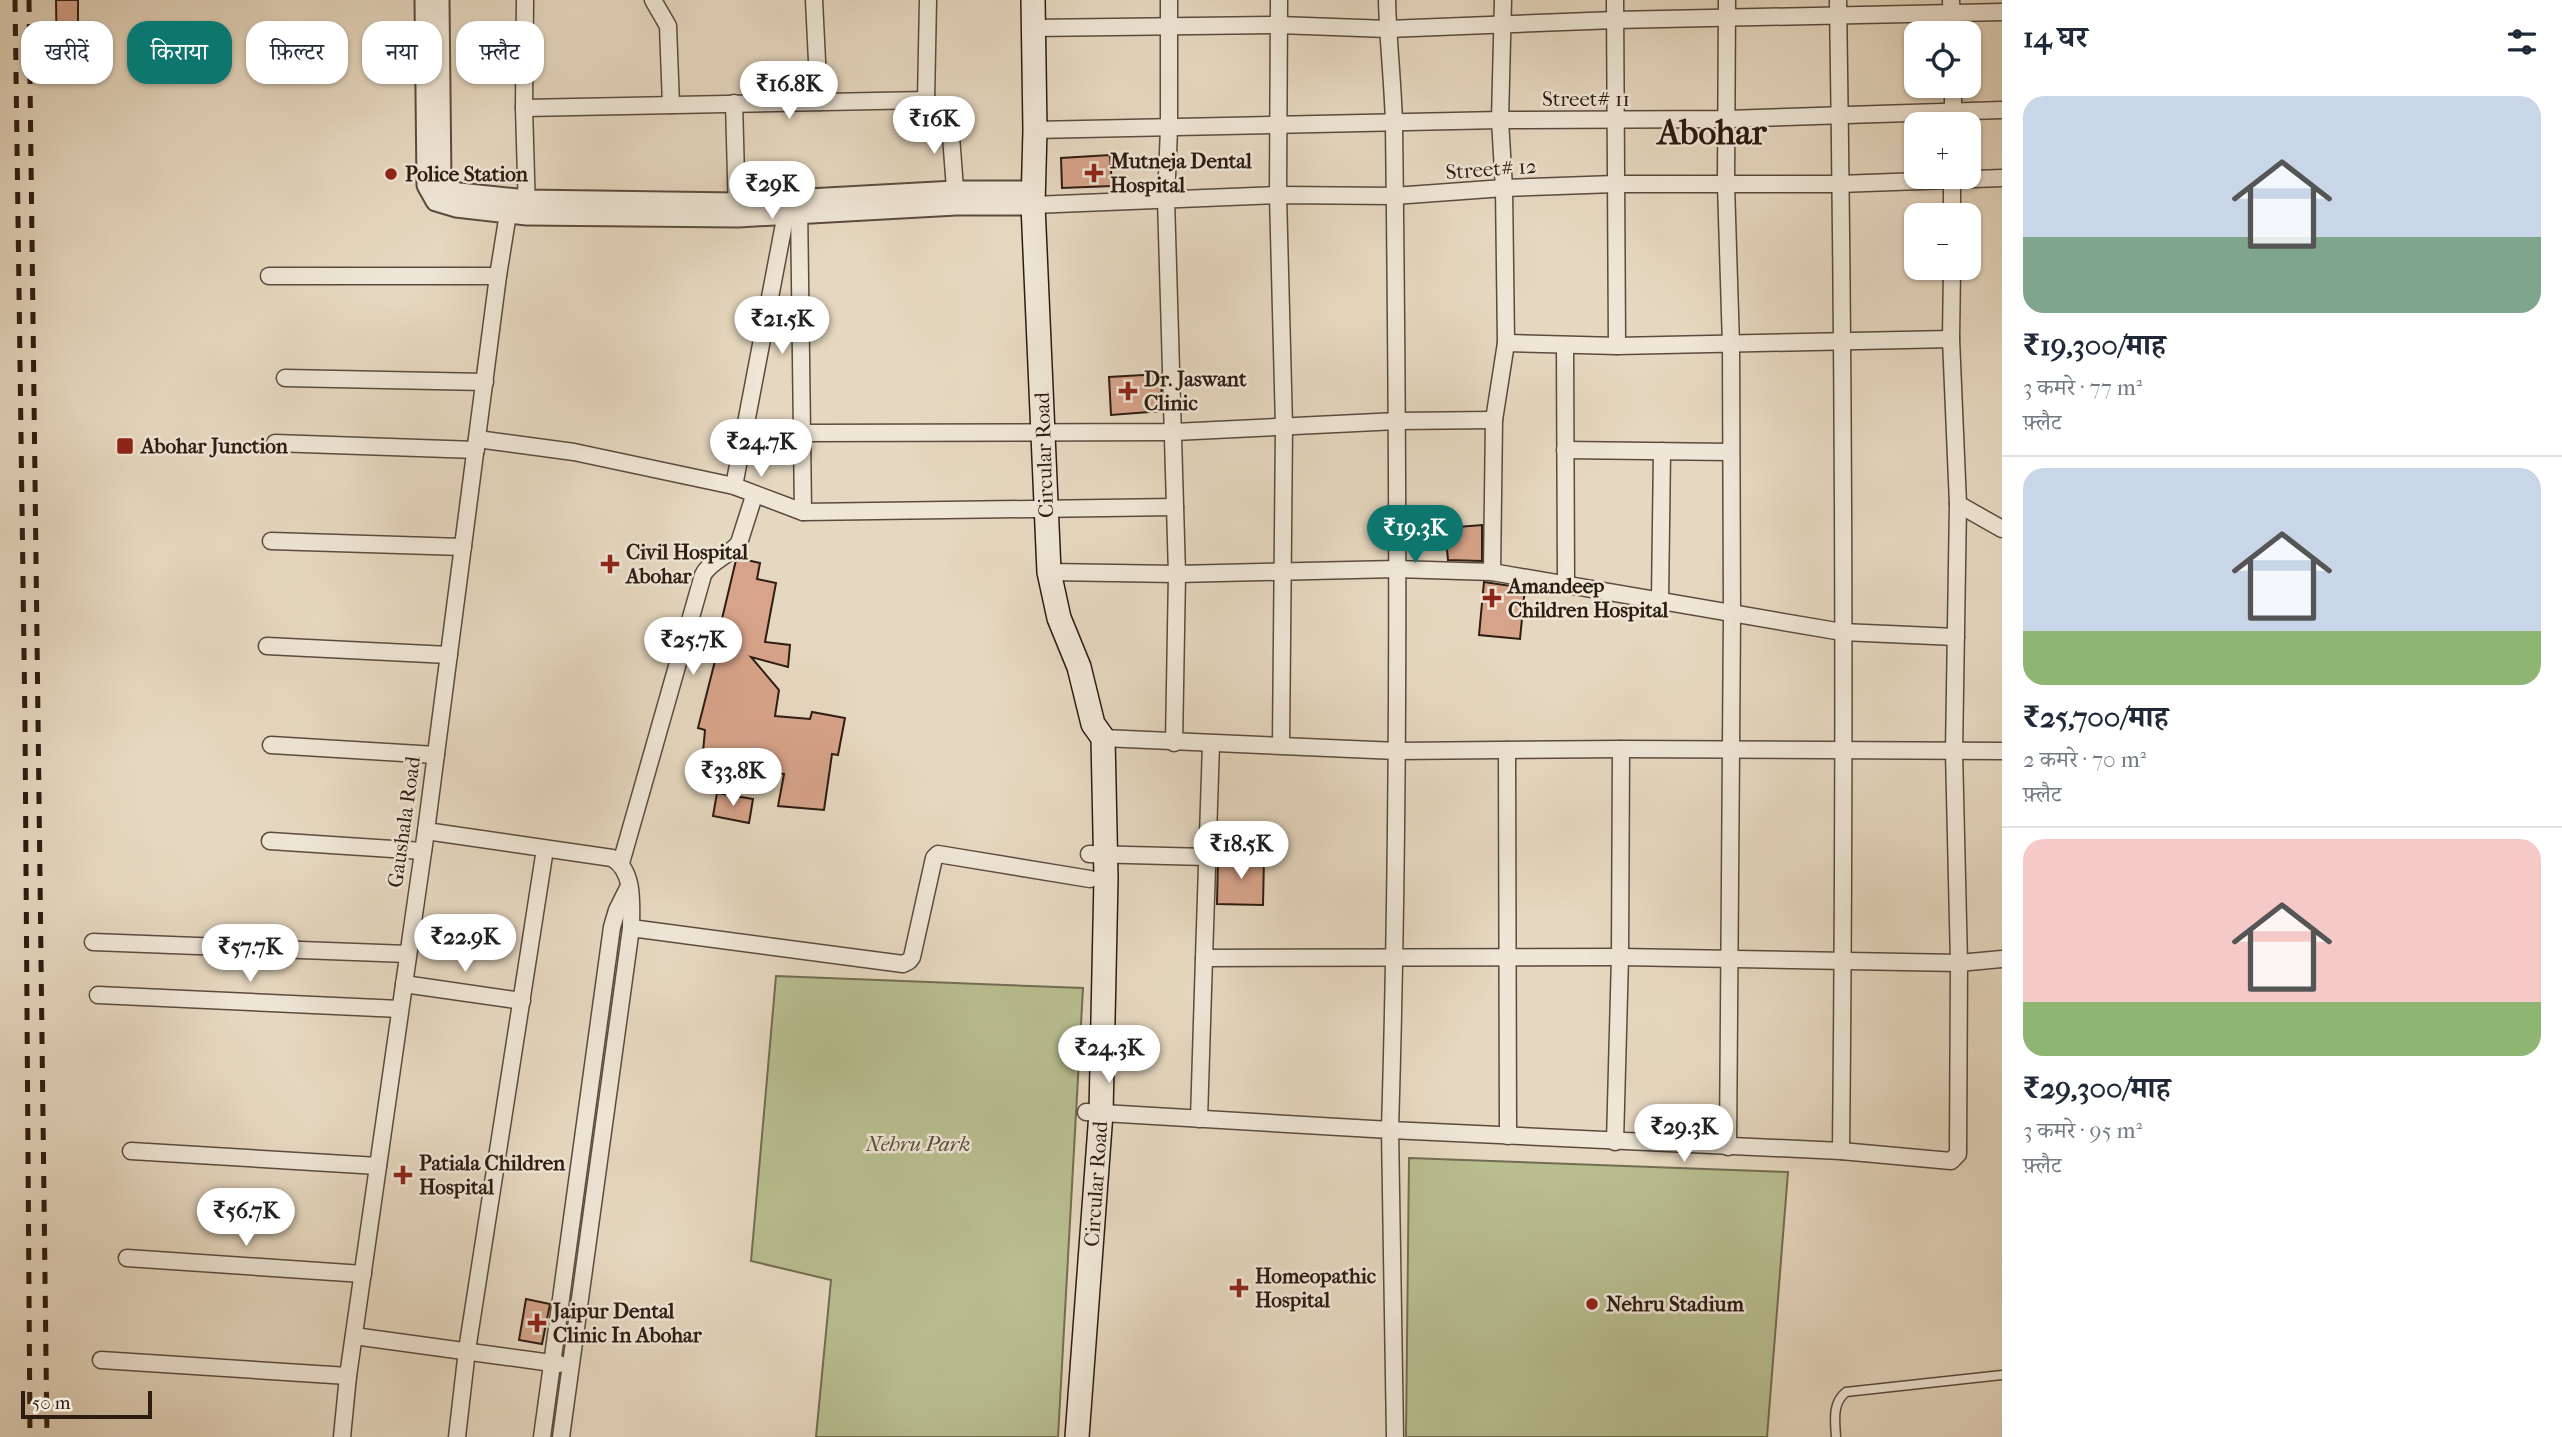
<!DOCTYPE html>
<html lang="hi">
<head>
<meta charset="utf-8">
<style>
	:root { --surface:#fff; --page:#f2f2f3; --text:#1f2937; --muted:#747a83; --line:#e0e1e3; --accent:#0f766e }
	body { margin:0; font-family:"IM FELL French Canon","Noto Serif Devanagari",serif; background:var(--page); color:var(--text); height:100vh; display:flex; flex-direction:column; font-size:26px; white-space:nowrap }
	* { box-sizing:border-box; margin:0 }
	p { font-size:23px; color:var(--muted) }
	.icon { flex:none; width:38px; height:38px; fill:none; stroke:currentColor; stroke-width:2; stroke-linecap:round; stroke-linejoin:round }
	.map { position:relative; flex:1; overflow:hidden }
	.details { display:flex; flex-direction:column; background:var(--surface); width:560px }
	.details>* { flex:none }
	.top-card { position:absolute; left:21px; top:21px; width:665px; height:63px; display:flex; gap:14px }
	.controls { position:absolute; left:1904px; top:21px; display:grid; gap:14px }
	.controls a { display:grid; place-items:center; width:77px; height:77px; border-radius:14px; background:var(--surface); box-shadow:0 2px 5px #0004; font-size:35px }
	.scale { position:absolute; left:21px; bottom:18px; width:131px; box-sizing:border-box; padding-left:7px; border:4px solid #2d1c12; border-top:0; font-size:19px; line-height:24px; white-space:nowrap; color:#2d1c12; -webkit-text-stroke:5px #efe6d6; paint-order:stroke }
	.price { position:absolute; translate:-50% -60px; padding:0 16px; border-radius:24px; background:#fff; color:#222; font-size:23px; line-height:46px; filter:drop-shadow(0 2px 4px #0008) }
	.price::after { content:''; position:absolute; left:50%; top:42px; width:21px; height:16px; margin-left:-10px; background:inherit; clip-path:polygon(0 0,100% 0,50% 100%) }
	.price.selected { background:var(--accent); color:#fff }
	ul { padding:0; list-style:none }
	li { display:grid; align-content:center; gap:14px; height:371px; padding:0 21px }
	li+li { border-top:2px solid var(--line) }
	li span { display:grid; place-items:center; height:217px; border-radius:21px; color:#555 }
	li>.icon { margin-inline-start:auto }
	span .icon { width:126px; height:126px; fill:#fffc; stroke-width:1 }
	li b { font-size:30px }
	h2 { display:flex; justify-content:space-between; align-items:center; height:84px; padding:0 21px; font-size:30px }
	.chip { padding:0 24px; border-radius:21px; background:var(--surface); box-shadow:0 2px 5px #0004; font-size:24px; line-height:63px }
	.chip.selected { background:var(--accent); color:#fff }
	main { display:flex; flex:1; min-height:0 }
	.map>svg:first-child { display:block }
</style>
</head>
<body>
<main>
<div class="map">
<svg width="2002" height="1437" viewBox="0 0 2002 1437">
	<rect width="100%" height="100%" fill="#e6d8c0"/>
	<filter id="stains"><feTurbulence type="fractalNoise" baseFrequency=".00286" numOctaves="4"/><feColorMatrix values="0 0 0 0 .2 0 0 0 0 .09 0 0 0 0 .02 0 0 0 .5 -.17"/></filter>
	<radialGradient id="worn" r=".72"><stop offset=".6" stop-color="#630" stop-opacity="0"/><stop offset="1" stop-color="#630" stop-opacity=".3"/></radialGradient>
	<g fill="#b8be90" stroke="#726d51" stroke-width="2">
		<path d="M776 976 1083 988 1058 1437H816L831 1280 751 1261Z"/>
		<path d="M1409 1158 1788 1172 1767 1437H1406Z"/>
	</g>
	<g fill="#d7a38a" stroke="#2d1c12" stroke-width="2">
		<path d="M56 0H78V72H57Z"/>
		<path d="M1110 155 1112 186 1062 188 1061 158Z"/>
		<path d="M1161 374 1162 411 1111 415 1109 377Z"/>
		<path d="M1482 525V561L1448 560 1445 528Z"/>
		<path d="M738 558 760 563 757 579 776 583 765 642 790 645 788 667 751 657 779 690 775 716 810 719 812 712 845 718 838 755 832 754 824 810 778 806 784 774 717 763V754L703 752 705 730 698 728 718 649 704 647 708 622 721 623 736 560Z"/>
		<path d="M1484 582 1525 588 1520 639 1479 635Z"/>
		<path d="M717 793 753 799 749 823 713 816Z"/>
		<path d="M1218 857H1264L1263 905 1217 904Z"/>
		<path d="M526 1299 550 1304 542 1344 519 1340Z"/>
	</g>
	<g fill="none" stroke-linecap="round" stroke-linejoin="round">
		<g stroke="#5b4b3e" stroke-width="11">
			<path id="service" d="M1836 1437C1835 1421 1832 1403 1846 1392L2002 1375"/>
		</g>
		<g stroke="#5b4b3e" stroke-width="19">
			<g id="minor">
				<path d="M525 0 524 108 527 211"/>
				<path d="M653 0 668 26 671 105"/>
				<path d="M814 0 819 102"/>
				<path d="M1169 0V129L1166 199 1177 574 1174 743"/>
				<path d="M1279 0 1278 195 1284 426 1281 745"/>
				<path d="M1387 0C1388 42 1393 83 1394 125 1398 460 1400 795 1390 1130L1841 1151 1951 1161 1958 1154 1959 963 1954 752 1958 504 1951 339 1952 268"/>
				<path d="M1503 0 1500 120 1504 188 1506 343"/>
				<path d="M1615 0 1617 346"/>
				<path d="M1727 0 1726 185 1731 345 1732 614 1728 1147"/>
				<path d="M1838 0C1844 383 1845 767 1841 1151"/>
				<path d="M1951 0 1952 33"/>
				<path d="M1034 28 1279 25 1388 29 1615 20 2002 12"/>
				<path d="M1953 86V124"/>
				<path d="M926 100 947 117 950 123 956 202"/>
				<path d="M734 103 737 213"/>
				<path d="M524 108 926 100 928 0"/>
				<path d="M1035 130 1500 120 1727 119 2002 110"/>
				<path d="M799 203 803 512"/>
				<path d="M1033 205 1278 195 1394 196 1504 188 1615 184H1839L2002 178"/>
				<path d="M1952 215V177"/>
				<path d="M269 276H498"/>
				<path d="M1565 345 1566 584"/>
				<path d="M285 378 485 382"/>
				<path d="M801 433 1174 432 1397 421 1494 420"/>
				<path d="M477 439 574 452 734 486 803 512 1175 507"/>
				<path d="M275 443 476 450"/>
				<path d="M1565 450 1730 452"/>
				<path d="M734 486 788 203"/>
				<path d="M1958 504 2002 529"/>
				<path d="M271 541 463 547"/>
				<path d="M1049 572 1177 574 1396 569 1492 572 1842 632 1956 637"/>
				<path d="M1492 572 1494 420 1506 343 1617 346 1951 339"/>
				<path d="M1660 600 1662 451"/>
				<path d="M267 646 449 655"/>
				<path d="M1103 738 1397 751 1621 749 2002 751"/>
				<path d="M1211 744 1204 958 1620 957 1959 963 2002 959"/>
				<path d="M271 745 436 755"/>
				<path d="M1507 750 1508 1136"/>
				<path d="M426 831 612 858C635 871 631 905 631 928L561 1437"/>
				<path d="M270 841 423 851"/>
				<path d="M1089 854 1207 857"/>
				<path d="M621 863 703 575C710 561 729 556 739 543L754 496"/>
				<path d="M631 928 903 964 909 961 912 957 934 858 938 854 1090 879"/>
				<path d="M93 942 408 954"/>
				<path d="M404 984 522 1001"/>
				<path d="M98 995 400 1009"/>
				<path d="M1086 1112 1390 1130 1395 1437"/>
				<path d="M1199 1119 1204 958"/>
				<path d="M1615 1142 1620 957 1621 749"/>
				<path d="M131 1151 378 1166"/>
				<path d="M127 1258 363 1274"/>
				<path d="M354 1336 559 1364"/>
				<path d="M101 1360 348 1376"/>
				<path d="M342 1437 348 1376 426 831 498 276 510 201"/>
				<path d="M457 1437 467 1350 545 849"/>
				<path d="M542 1437 612 927 617 910 628 888"/>
			</g>
		</g>
		<g stroke="#5b4b3e" stroke-width="23">
			<g id="tertiary">
				<path d="M425 0 427 185 436 201 456 207 527 215 738 217 956 205H1033"/>
				<path d="M439 0 441 181 446 189 459 193 527 200 737 203 955 191H1034"/>
			</g>
		</g>
		<g stroke="#2d1c12" stroke-width="26">
			<path id="secondary" d="M1033 0 1035 130 1033 205 1049 572 1059 618 1079 667 1093 724 1103 738 1106 878 1101 1113 1077 1437"/>
		</g>
		<use href="#service" stroke="#efe6d6" stroke-width="8"/>
		<use href="#minor" stroke="#efe6d6" stroke-width="16"/>
		<use href="#tertiary" stroke="#efe6d6" stroke-width="19"/>
		<use href="#secondary" stroke="#efe6d6" stroke-width="23"/>
		<g stroke="#2d1c12" stroke-width="5" stroke-dasharray="12 12" stroke-linecap="butt">
			<path d="M15 0 25 724 30 1437"/>
			<path d="M29 0 47 1437"/>
		</g>
	</g>
	<g fill="#8f2418" stroke="#efe6d6" stroke-width="2.5">
		<path d="M1090.5 162.5h7v7h7v7h-7v7h-7v-7h-7v-7h7z"/>
		<circle cx="391" cy="174" r="7"/>
		<path d="M1124.5 380.5h7v7h7v7h-7v7h-7v-7h-7v-7h7z"/>
		<rect x="116" y="437" width="18" height="18" rx="3.5"/>
		<path d="M606.5 553.5h7v7h7v7h-7v7h-7v-7h-7v-7h7z"/>
		<path d="M1488.5 587.5h7v7h7v7h-7v7h-7v-7h-7v-7h7z"/>
		<path d="M399.5 1164.5h7v7h7v7h-7v7h-7v-7h-7v-7h7z"/>
		<path d="M1235.5 1277.5h7v7h7v7h-7v7h-7v-7h-7v-7h7z"/>
		<circle cx="1592" cy="1304" r="7"/>
		<path d="M533.5 1312.5h7v7h7v7h-7v7h-7v-7h-7v-7h7z"/>
	</g>
	<g text-anchor="middle" dominant-baseline="central" stroke-width="5" stroke-linejoin="round" paint-order="stroke">
		<g font-size="21" fill="#2d1c12" stroke="#efe6d6">
			<text x="1586" y="99">Street# 11</text>
			<text transform="translate(1491 169) rotate(-4)">Street# 12</text>
			<text transform="translate(1044 455) rotate(-92)">Circular Road</text>
			<text transform="translate(404 822) rotate(-82)">Gaushala Road</text>
			<text transform="translate(1096 1184) rotate(-86)">Circular Road</text>
		</g>
		<g font-size="21" font-weight="bold" fill="#2d1c12" stroke="#efe6d6" text-anchor="start">
			<text x="1110" y="161">Mutneja Dental<tspan x="1110" dy="24">Hospital</tspan></text>
			<text x="405" y="174">Police Station</text>
			<text x="1144" y="379">Dr. Jaswant<tspan x="1144" dy="24">Clinic</tspan></text>
			<text x="141" y="446">Abohar Junction</text>
			<text x="626" y="552">Civil Hospital<tspan x="626" dy="24">Abohar</tspan></text>
			<text x="1508" y="586">Amandeep<tspan x="1508" dy="24">Children Hospital</tspan></text>
			<text x="419" y="1163">Patiala Children<tspan x="419" dy="24">Hospital</tspan></text>
			<text x="1255" y="1276">Homeopathic<tspan x="1255" dy="24">Hospital</tspan></text>
			<text x="1606" y="1304">Nehru Stadium</text>
			<text x="553" y="1311">Jaipur Dental<tspan x="553" dy="24">Clinic In Abohar</tspan></text>
		</g>
		<g font-size="21" font-style="italic" fill="#574d38" stroke="#efe6d6">
			<text x="918" y="1144">Nehru Park</text>
		</g>
		<g font-size="35" font-weight="bold" fill="#2d1c12" stroke="#efe6d6">
			<text x="1712" y="132">Abohar</text>
		</g>
	</g>
	<rect width="100%" height="100%" filter="url(#stains)"/>
	<rect width="100%" height="100%" fill="url(#worn)"/>
</svg>
<div class="controls">
<a><svg class="icon" aria-label="locate" viewBox="0 0 24 24"><circle cx="12" cy="12" r="6"/><path d="M12 2v4M12 18v4M2 12h4M18 12h4"/></svg></a>
<a>+</a>
<a>−</a>
</div>
<div class="scale">50 m</div>
<b class="price" style="left:789px;top:121px">₹16.8K</b>
<b class="price" style="left:934px;top:156px">₹16K</b>
<b class="price" style="left:772px;top:221px">₹29K</b>
<b class="price" style="left:782px;top:356px">₹21.5K</b>
<b class="price" style="left:761px;top:479px">₹24.7K</b>
<b class="price selected" style="left:1415px;top:565px">₹19.3K</b>
<b class="price" style="left:693px;top:677px">₹25.7K</b>
<b class="price" style="left:733px;top:808px">₹33.8K</b>
<b class="price" style="left:1241px;top:881px">₹18.5K</b>
<b class="price" style="left:465px;top:974px">₹22.9K</b>
<b class="price" style="left:250px;top:984px">₹57.7K</b>
<b class="price" style="left:1109px;top:1085px">₹24.3K</b>
<b class="price" style="left:1684px;top:1164px">₹29.3K</b>
<b class="price" style="left:246px;top:1248px">₹56.7K</b>
<div class="top-card">
<a class="chip">खरीदें</a>
<a class="chip selected">किराया</a>
<a class="chip">फ़िल्टर</a>
<a class="chip">नया</a>
<a class="chip">फ़्लैट</a>
</div>
</div>
<section class="details">
<h2>14 घर<svg class="icon" aria-label="filters" viewBox="0 0 24 24"><path d="M4 7h16M4 17h16"/><circle cx="9" cy="7" r="2"/><circle cx="15" cy="17" r="2"/></svg></h2>
<ul>
<li><span style="background:linear-gradient(#c9d6e8 65%,#7fa58c 0)"><svg class="icon" aria-label="home" viewBox="0 0 24 24"><path d="M3 11l9-7 9 7M6 9v11h12V9"/></svg></span><div><b>₹19,300/माह</b><p>3 कमरे · 77 m²</p><p>फ़्लैट</p></div></li>
<li><span style="background:linear-gradient(#c9d6e8 75%,#8fb573 0)"><svg class="icon" aria-label="home" viewBox="0 0 24 24"><path d="M3 11l9-7 9 7M6 9v11h12V9"/></svg></span><div><b>₹25,700/माह</b><p>2 कमरे · 70 m²</p><p>फ़्लैट</p></div></li>
<li><span style="background:linear-gradient(#f6c9c9 75%,#8fb573 0)"><svg class="icon" aria-label="home" viewBox="0 0 24 24"><path d="M3 11l9-7 9 7M6 9v11h12V9"/></svg></span><div><b>₹29,300/माह</b><p>3 कमरे · 95 m²</p><p>फ़्लैट</p></div></li>
</ul>
</section>
</main>
</body>
</html>
